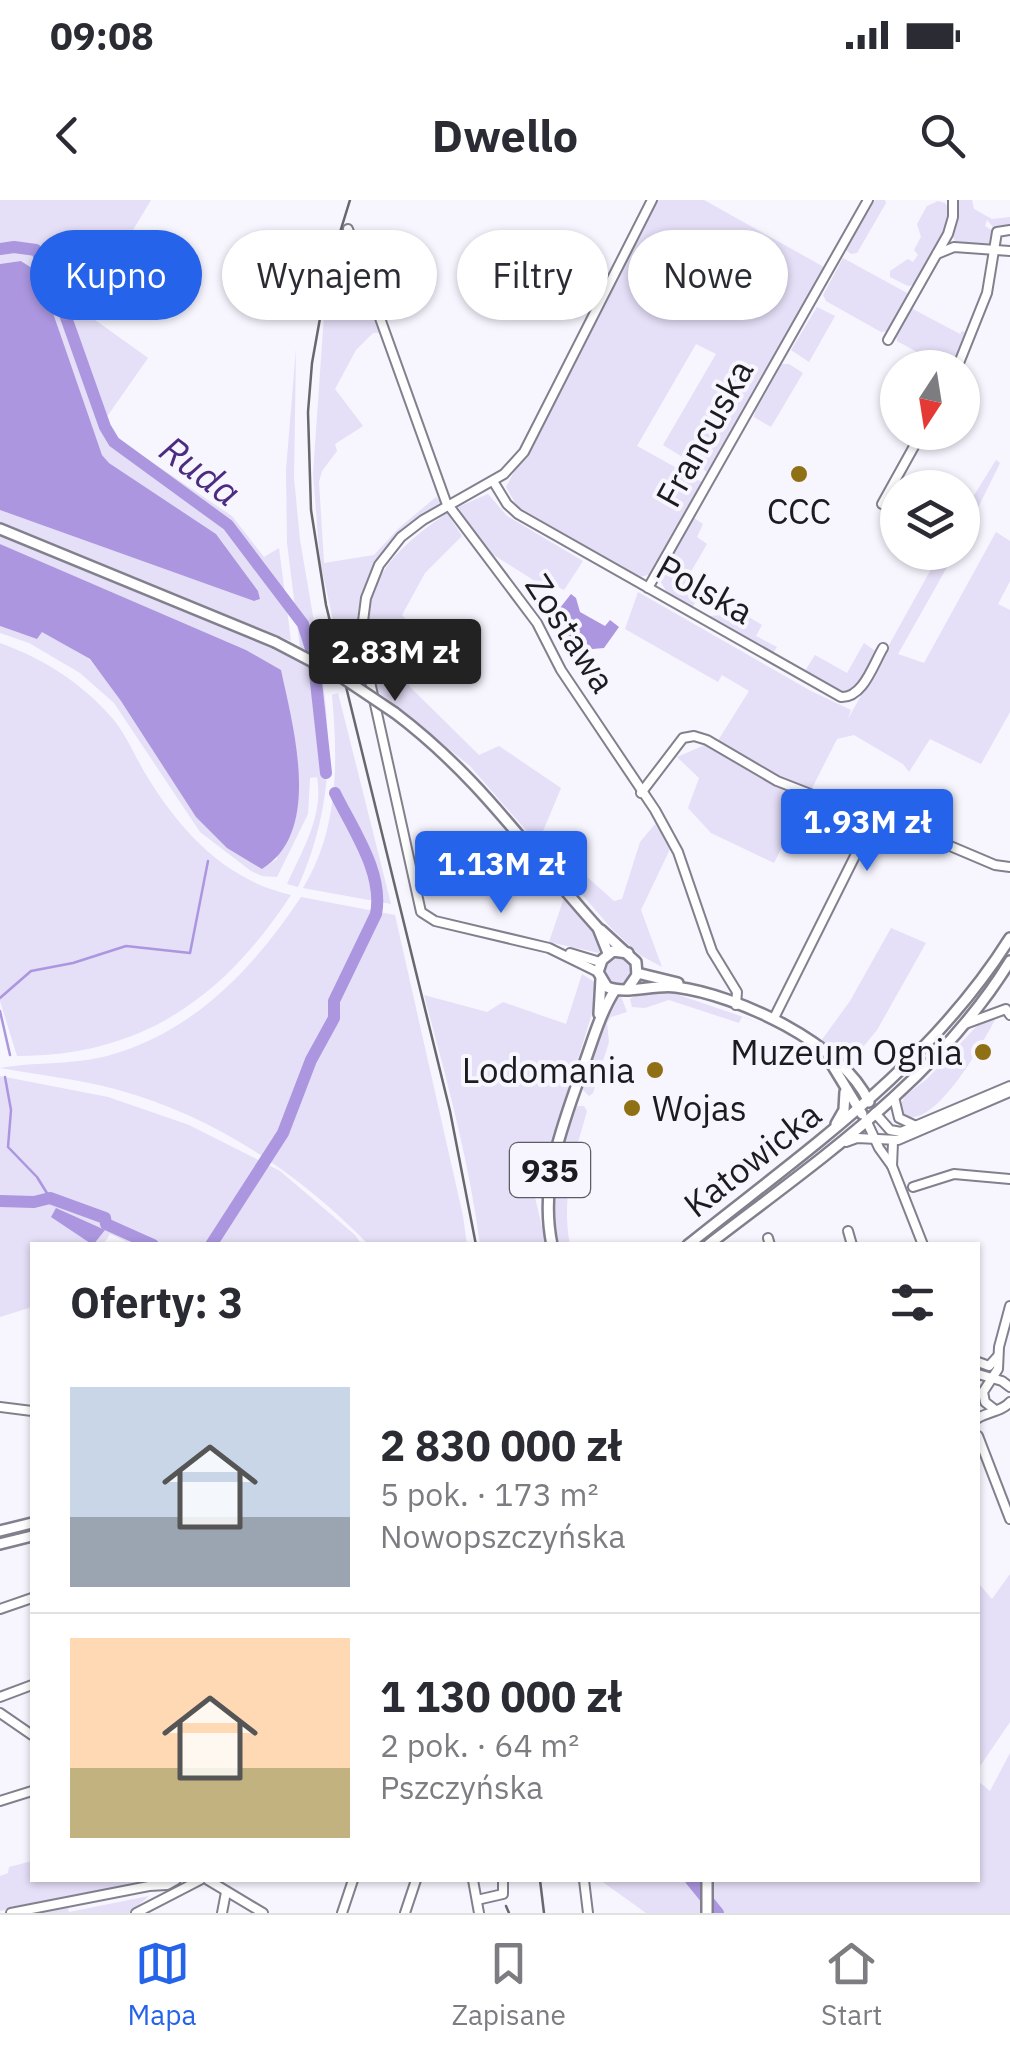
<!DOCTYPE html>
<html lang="pl">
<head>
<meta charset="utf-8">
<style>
	:root { --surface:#fff; --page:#f2f2f3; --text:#2b2b33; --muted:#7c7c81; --line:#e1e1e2; --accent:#2563eb }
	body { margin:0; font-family:"IBM Plex Sans",sans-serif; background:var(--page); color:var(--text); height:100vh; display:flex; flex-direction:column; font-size:38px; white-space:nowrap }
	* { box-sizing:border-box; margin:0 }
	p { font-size:32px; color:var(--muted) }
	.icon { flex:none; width:55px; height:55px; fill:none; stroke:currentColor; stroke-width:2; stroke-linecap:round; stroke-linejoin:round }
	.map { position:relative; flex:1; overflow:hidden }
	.panel { position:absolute; left:30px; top:1042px; width:950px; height:640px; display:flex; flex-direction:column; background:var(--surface); border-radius:0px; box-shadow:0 2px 8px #0004 }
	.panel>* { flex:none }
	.guide { position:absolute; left:30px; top:30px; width:950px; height:90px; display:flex; gap:20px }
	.needle { width:65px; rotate:192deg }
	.fabs { position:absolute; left:880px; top:150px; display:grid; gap:20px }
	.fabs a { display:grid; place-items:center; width:100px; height:100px; border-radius:50%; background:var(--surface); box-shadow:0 2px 8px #0004; font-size:50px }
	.price { position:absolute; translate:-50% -85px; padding:0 22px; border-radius:10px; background:var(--accent); color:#fff; font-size:32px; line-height:65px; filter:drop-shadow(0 2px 5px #0008) }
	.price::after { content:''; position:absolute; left:50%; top:60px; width:30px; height:22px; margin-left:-15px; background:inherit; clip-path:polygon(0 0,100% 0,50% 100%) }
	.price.on { background:#222; color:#fff }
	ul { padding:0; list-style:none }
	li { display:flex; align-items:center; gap:30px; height:250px; padding:0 40px }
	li+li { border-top:2px solid var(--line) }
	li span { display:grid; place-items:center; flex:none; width:280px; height:200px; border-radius:0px; color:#555 }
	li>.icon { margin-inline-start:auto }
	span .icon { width:120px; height:120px; fill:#fffc; stroke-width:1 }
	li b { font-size:42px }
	h2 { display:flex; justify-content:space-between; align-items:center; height:120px; padding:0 40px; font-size:42px }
	.chip { padding:0 35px; border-radius:45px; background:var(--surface); box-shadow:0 2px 8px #0004; font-size:35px; line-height:90px }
	.chip.on { background:var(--accent); color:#fff }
	.status { display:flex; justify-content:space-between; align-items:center; height:70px; padding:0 50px; background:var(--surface); direction:ltr }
	.status svg { height:28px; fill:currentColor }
	header { display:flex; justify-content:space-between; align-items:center; height:130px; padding:0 40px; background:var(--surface); font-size:45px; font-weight:700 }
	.tabs { display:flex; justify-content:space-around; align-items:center; height:140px; border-top:2px solid var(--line); background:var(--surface); font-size:28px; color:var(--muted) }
	.tabs a { display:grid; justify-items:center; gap:5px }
	.tabs .on { color:var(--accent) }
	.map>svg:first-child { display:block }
</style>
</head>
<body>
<div class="status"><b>09:08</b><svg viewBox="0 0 49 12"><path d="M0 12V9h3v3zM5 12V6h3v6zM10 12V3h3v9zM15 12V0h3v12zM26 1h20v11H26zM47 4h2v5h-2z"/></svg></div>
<header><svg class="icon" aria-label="back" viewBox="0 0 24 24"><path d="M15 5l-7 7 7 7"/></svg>Dwello<svg class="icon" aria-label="search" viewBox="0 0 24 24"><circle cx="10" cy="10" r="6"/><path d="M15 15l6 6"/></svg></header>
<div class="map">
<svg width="1010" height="1713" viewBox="0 0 1010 1713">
	<rect width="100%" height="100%" fill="#f7f5fe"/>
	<g fill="#e5dff7">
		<path d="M0 0H151L84 112 148 158 106 218 116 238 232 316 264 357 279 348 291 441 0 323V310L254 401 260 399 258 391 216 334 109 263 102 255 32 68 22 61 0 64Z"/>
		<path d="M657 0H704L824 67 707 272 663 245 716 154 696 144 637 246 702 282 652 374 640 377 517 306 506 287Z"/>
		<path d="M875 0H885L886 3 857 53 851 54 846 50Z"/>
		<path d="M957 0H972L974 9 992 19 1010 17V26L993 27 987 20 985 26 993 31 990 45 955 41C949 29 959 14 957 0Z"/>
		<path d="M938 1 945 3 950 12 948 24 914 85 908 86 890 77V71L908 59 913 62 918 55 914 50 921 37 917 24 927 6Z"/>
		<path d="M342 46 371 119H376L379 133H373L356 150 335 189 363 226 335 244 337 251 322 271 319 282 324 363 374 355 399 328 436 297 441 302C432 315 415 319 403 329 354 374 355 422 365 483L344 470 320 361 313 274 325 101Z"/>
		<path d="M843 58 907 93 908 98 889 131 881 132 826 101 823 95Z"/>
		<path d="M817 107 835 116 809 162 791 150Z"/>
		<path d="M911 108 960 134 962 131 968 133 954 168 944 167 897 141 896 133Z"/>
		<path d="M296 149 294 278 300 340 320 457 300 447 287 343 286 270Z"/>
		<path d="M782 164H789L803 173 771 227 754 217 755 212Z"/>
		<path d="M996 260 1000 263 963 338V313Z"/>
		<path d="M488 294 507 316 583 361 564 390 544 380 538 383 484 349 458 307Z"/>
		<path d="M447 313 462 336 425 373 402 415 433 451 413 476 398 471 374 472C372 455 366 434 367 417 372 368 410 339 447 313Z"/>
		<path d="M694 318 703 324 697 337 707 344 685 382 701 392 692 408 668 394 659 379Z"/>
		<path d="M996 332 1010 341V381L998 404 1010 410V512L981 564 930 539 909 572 903 564 854 535 837 539 774 663 711 633 688 608 699 578 677 557 719 539 749 491 722 475 718 482 625 429 638 392 811 491 851 510 848 519 940 353H955L898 454 924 463Z"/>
		<path d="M0 334 277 449 321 472C334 549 330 615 298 687L287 684C303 649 324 615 317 577L310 578 308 614 277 677 262 676 251 671 200 632 114 503 80 473 29 443 0 433V426L37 439 42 431 89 459 262 669 277 659 281 470 246 450 0 344Z"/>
		<path d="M744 414 762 425 756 436 777 447 773 453 707 416Z"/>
		<path d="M0 443C44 459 82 483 113 519 127 536 136 559 148 578 182 633 226 680 291 695 224 797 143 856 17 856L0 801Z"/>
		<path d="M864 443 875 451 855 489 844 493 805 471 815 455 847 473Z"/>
		<path d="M401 477 409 481V486L479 555 499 546 561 588 541 636 614 701 622 699 640 642 655 624 671 647 641 710 662 767 640 755 612 729 470 566 377 491V479Z"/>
		<path d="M338 493 391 704 303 688C339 630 338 560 332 495Z"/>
		<path d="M565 695 602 744 599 753 549 742Z"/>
		<path d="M301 697 395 715 463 1016 467 1045H369C298 972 214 916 115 889 78 879 38 875 0 868 33 862 73 865 107 856 193 833 254 768 301 697Z"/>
		<path d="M891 728 926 743 877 830 849 864 821 841 850 801Z"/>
		<circle cx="618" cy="770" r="15"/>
		<path d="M582 774 596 783 594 807 535 997 546 1045H480C469 960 446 877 424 795L487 812 503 802 566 824Z"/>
		<path d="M643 791 670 792 761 823 742 817 739 823 669 800 645 808 632 807 630 799Z"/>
		<path d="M620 794 627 812 611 817 607 823 609 842 593 893 589 896 582 889 614 799Z"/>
		<path d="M996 818C983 842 936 929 904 916L900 906 905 896 928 878 975 828 985 820Z"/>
		<path d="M0 876 108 897 189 925 280 971 355 1035 362 1045H134L110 1034 103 1045H32V1107L0 1117Z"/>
		<path d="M578 906H584L587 911C574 956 561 998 570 1045H559C549 997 559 955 574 910Z"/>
		<path d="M1010 1374V1522L978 1569V1383L992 1399Z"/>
		<path d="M1010 1553V1713H723L713 1699V1680H978V1581L990 1591Z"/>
		<path d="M32 1661V1680L142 1682 0 1711V1676L8 1673 9 1667Z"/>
		<path d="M600 1680H702V1713H646Z"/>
		<path d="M149 1696 129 1713H40L68 1708 69 1712Z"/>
	</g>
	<g fill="#ab96df">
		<path d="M21 61 32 68 45 90 102 255 109 263 216 334 258 391 260 399 254 401 0 310V64Z"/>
		<path d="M0 344 246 450 281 470C293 527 323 632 262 669L227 648 196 617 121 501 90 459 42 432 37 439 0 426Z"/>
		<path d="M571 394 576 398 580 412 605 426 610 420 619 427 604 448 569 451 552 418Z"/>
		<path d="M56 1008 105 1030 93 1045 51 1017Z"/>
	</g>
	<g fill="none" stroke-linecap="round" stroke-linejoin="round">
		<g stroke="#ab96df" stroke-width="2.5">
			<path d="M0 798 31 771 73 763 126 746 190 753 208 661"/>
			<path d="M0 811 10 855"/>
			<path d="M5 877 11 910 8 947 37 977 50 998"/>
		</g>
		<g stroke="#ab96df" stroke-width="12">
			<path d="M0 49 14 47 36 50 51 75 105 227 114 242 228 325 303 424 313 455 326 573"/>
			<path d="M0 1001 34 1002 50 998 105 1018 106 1024 153 1045"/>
			<path d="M211 1045 283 933 311 860 334 818V801L376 714C384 673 353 630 335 593"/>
			<path d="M691 1680 718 1713"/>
		</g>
		<g stroke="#83808e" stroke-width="12">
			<g id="minor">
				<path d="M348 29 446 302 537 423 561 470 655 610 678 652 712 751 737 792 736 805"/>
				<path d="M937 54 954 47 1010 51"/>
				<path d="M888 140 948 34 953 17V0"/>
				<path d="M957 168 987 93 997 32 1010 30"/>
				<path d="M493 281 507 304 518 314 841 497C863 498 873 465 883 448"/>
				<path d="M882 304 922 232"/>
				<path d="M648 388 868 0"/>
				<path d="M641 593 683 538 694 536 707 540 777 581 877 620"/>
				<path d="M570 753 600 762"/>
				<path d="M598 772 549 748 435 721 421 712 365 459 362 429 366 398 379 365 401 337 423 320 504 274 524 252 652 0"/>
				<path d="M774 818 871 624 884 618 995 665 1010 667"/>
				<path d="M965 824 1006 809 1010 815"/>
				<path d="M894 897 899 918 916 926"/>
				<path d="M875 913 890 930 901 932 1010 886"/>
				<path d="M866 920 879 948 892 966"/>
				<path d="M846 942 857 938 898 940 1010 892"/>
				<path d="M893 942 892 966 923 1045"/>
				<path d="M913 987 954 974 1010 979"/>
				<path d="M848 1031 852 1045"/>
				<path d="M768 1038 770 1045"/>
				<path d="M978 1162 989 1166 998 1156"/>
				<path d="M978 1174 1002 1181 1010 1187"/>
				<path d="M0 1207 32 1211"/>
				<path d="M994 1209 985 1202 983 1192 998 1169 999 1147 1010 1106"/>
				<path d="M978 1218C988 1212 1003 1211 1010 1202"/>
				<path d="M978 1236 1010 1319"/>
				<path d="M0 1409 32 1398"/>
				<path d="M0 1497 32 1485"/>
				<path d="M0 1513 32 1535"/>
				<path d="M0 1601 32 1591"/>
				<path d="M208 1680 263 1713"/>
				<path d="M473 1680 479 1713"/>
				<path d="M584 1680 588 1713"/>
				<path d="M477 1700 503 1694V1680"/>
				<path d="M11 1713 149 1686 167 1685 176 1680"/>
				<path d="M136 1713 200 1680"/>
				<path d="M222 1713 226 1692"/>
				<path d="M342 1713 353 1680"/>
				<path d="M405 1713 416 1680"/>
			</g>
		</g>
		<g stroke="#83808e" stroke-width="14">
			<g id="major">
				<path d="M0 329 275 442"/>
				<path d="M395 513C481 578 528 651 598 728L608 753"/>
				<path d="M601 730 636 762 637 775 628 788"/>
				<path d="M628 753 613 751 602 760 598 772 607 787C626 795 654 784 676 787 737 795 842 843 869 902"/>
				<path d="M637 773 678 783"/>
				<path d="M599 814 601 779"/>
				<path d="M831 863 862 914"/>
				<path d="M836 924 844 910 845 892"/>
				<path d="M552 1045C539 982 562 928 582 870 592 843 600 813 615 790"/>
				<path d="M688 1045C805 951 929 867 1010 738"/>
				<path d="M708 1045C817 961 937 880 1010 761"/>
				<path d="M0 1331 32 1323"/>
				<path d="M0 1344 32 1336"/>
				<path d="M707 1713V1680"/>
			</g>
		</g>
		<use href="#minor" stroke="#fff" stroke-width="8"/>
		<use href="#major" stroke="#fff" stroke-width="9"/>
		<g stroke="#68676d" stroke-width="2.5">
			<path d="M350 0 329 68 312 163 308 212 311 310 326 405 450 911 476 1045"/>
			<path d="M540 1680 544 1713"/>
			<path d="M506 1706 509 1713"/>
		</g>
		<g stroke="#83808e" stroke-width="14" stroke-linecap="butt">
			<path id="major-bridge" d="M275 442 340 476 395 513"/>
		</g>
		<use href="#major-bridge" stroke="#fff" stroke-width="9"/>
	</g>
	<g fill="#907015" stroke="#f7f5fe" stroke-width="4">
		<circle cx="799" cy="274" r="10"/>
		<circle cx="983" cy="852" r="10"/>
		<circle cx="655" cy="870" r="10"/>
		<circle cx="632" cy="908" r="10"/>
	</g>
	<g text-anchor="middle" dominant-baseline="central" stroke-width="8" stroke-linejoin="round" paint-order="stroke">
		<rect fill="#f7f5fe" stroke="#5e5c63" stroke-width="2.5" x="510" y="943" width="80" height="54" rx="8"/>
		<g font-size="32" font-weight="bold" fill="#1c1b20">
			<text x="550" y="970">935</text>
		</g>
		<g font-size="35" fill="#1c1b20" stroke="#f7f5fe">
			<text transform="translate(704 233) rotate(-61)">Francuska</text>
			<text transform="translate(705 389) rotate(29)">Polska</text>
			<text transform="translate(571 433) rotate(57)">Zostawa</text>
			<text transform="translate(752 959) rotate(-38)">Katowicka</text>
		</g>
		<g font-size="35" fill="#1c1b20" stroke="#f7f5fe" text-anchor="end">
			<text x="799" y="311" text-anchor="middle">CCC</text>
			<text x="963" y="852">Muzeum Ognia</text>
			<text x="635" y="870">Lodomania</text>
			<text x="652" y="908" text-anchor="start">Wojas</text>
		</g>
		<g font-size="38" font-style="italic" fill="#4c2c81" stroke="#f7f5fe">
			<text transform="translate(201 270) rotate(37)">Ruda</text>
		</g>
	</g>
</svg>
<div class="fabs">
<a><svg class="needle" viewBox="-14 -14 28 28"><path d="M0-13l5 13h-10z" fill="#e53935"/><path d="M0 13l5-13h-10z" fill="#7c7c81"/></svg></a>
<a><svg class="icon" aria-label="layers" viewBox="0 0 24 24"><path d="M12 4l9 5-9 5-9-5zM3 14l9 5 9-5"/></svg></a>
</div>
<b class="price on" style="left:395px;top:504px">2.83M zł</b>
<b class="price" style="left:867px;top:674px">1.93M zł</b>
<b class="price" style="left:501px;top:716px">1.13M zł</b>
<div class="guide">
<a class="chip on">Kupno</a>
<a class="chip">Wynajem</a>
<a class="chip">Filtry</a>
<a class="chip">Nowe</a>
</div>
<section class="panel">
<h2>Oferty: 3<svg class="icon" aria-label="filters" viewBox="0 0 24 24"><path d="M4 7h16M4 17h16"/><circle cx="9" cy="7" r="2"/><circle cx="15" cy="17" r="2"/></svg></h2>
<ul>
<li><span style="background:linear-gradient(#c9d6e8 65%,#9aa5b1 0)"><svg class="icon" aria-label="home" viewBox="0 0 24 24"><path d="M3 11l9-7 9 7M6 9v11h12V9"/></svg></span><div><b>2 830 000 zł</b><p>5 pok. · 173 m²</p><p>Nowopszczyńska</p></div></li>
<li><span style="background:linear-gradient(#ffd9b3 65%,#c2b280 0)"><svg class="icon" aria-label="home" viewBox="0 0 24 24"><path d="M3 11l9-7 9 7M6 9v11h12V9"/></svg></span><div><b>1 130 000 zł</b><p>2 pok. · 64 m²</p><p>Pszczyńska</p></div></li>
</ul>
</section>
</div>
<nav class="tabs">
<a class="on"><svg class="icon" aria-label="map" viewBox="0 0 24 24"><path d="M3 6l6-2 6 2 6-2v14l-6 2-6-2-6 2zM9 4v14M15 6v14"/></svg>Mapa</a>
<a><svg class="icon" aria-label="saved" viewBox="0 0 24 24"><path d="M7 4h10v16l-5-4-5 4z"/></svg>Zapisane</a>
<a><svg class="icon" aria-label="home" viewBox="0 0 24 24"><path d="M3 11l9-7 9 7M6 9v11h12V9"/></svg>Start</a>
</nav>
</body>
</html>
